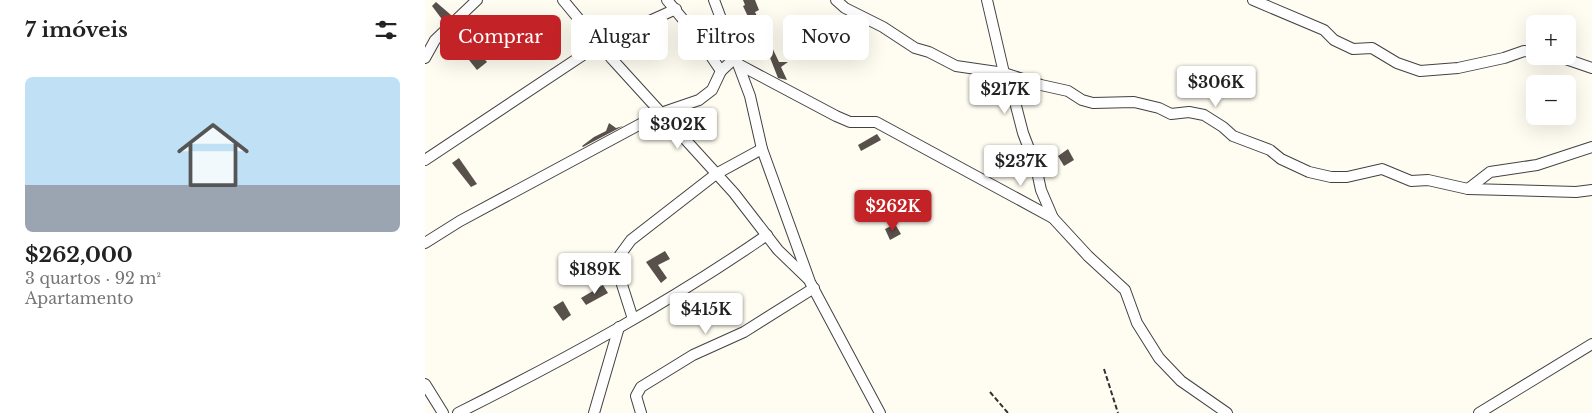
<!DOCTYPE html>
<html lang="pt">
<head>
<meta charset="utf-8">
<style>
	:root { --surface:#fff; --page:#f6f6f6; --text:#222; --muted:#767676; --accent:#c32327 }
	body { margin:0; font-family:"Libre Baskerville",serif; background:var(--page); color:var(--text); height:100vh; display:flex; flex-direction:column; font-size:19px; white-space:nowrap }
	* { box-sizing:border-box; margin:0 }
	p { font-size:16px; color:var(--muted) }
	.icon { flex:none; width:28px; height:28px; fill:none; stroke:currentColor; stroke-width:2; stroke-linecap:round; stroke-linejoin:round }
	.map { position:relative; flex:1; overflow:hidden }
	.details { display:flex; flex-direction:column; background:var(--surface); width:425px }
	.details>* { flex:none }
	.guide { position:absolute; left:15px; top:15px; width:475px; height:45px; display:flex; gap:10px }
	.tools { position:absolute; left:1101px; top:15px; display:grid; gap:10px }
	.tools a { display:grid; place-items:center; width:50px; height:50px; border-radius:8px; background:var(--surface); box-shadow:0 5px 20px #0002; font-size:25px }
	.price { position:absolute; translate:-50% -42px; padding:0 11px; border-radius:5px; background:#fff; color:#222; font-size:16px; line-height:32px; filter:drop-shadow(0 1px 2px #0008) }
	.price::after { content:''; position:absolute; left:50%; top:30px; width:15px; height:11px; margin-left:-8px; background:inherit; clip-path:polygon(0 0,100% 0,50% 100%) }
	.price.on { background:var(--accent); color:#fff }
	ul { padding:0; list-style:none }
	li { display:grid; align-content:center; gap:10px; height:265px; padding:0 25px }
	li span { display:grid; place-items:center; height:155px; border-radius:8px; color:#555 }
	li>.icon { margin-inline-start:auto }
	span .icon { width:90px; height:90px; fill:#fffc; stroke-width:1 }
	li b { font-size:21px }
	h2 { display:flex; justify-content:space-between; align-items:center; height:60px; padding:0 25px; font-size:21px }
	.pill { padding:0 18px; border-radius:8px; background:var(--surface); box-shadow:0 5px 20px #0002; font-size:18px; line-height:45px }
	.pill.on { background:var(--accent); color:#fff }
	main { display:flex; flex:1; min-height:0 }
	.map>svg:first-child { display:block }
</style>
</head>
<body>
<main>
<section class="details">
<h2>7 imóveis<svg class="icon" aria-label="filters" viewBox="0 0 24 24"><path d="M4 7h16M4 17h16"/><circle cx="9" cy="7" r="2"/><circle cx="15" cy="17" r="2"/></svg></h2>
<ul>
<li><span style="background:linear-gradient(#bfe0f5 70%,#9aa5b1 0)"><svg class="icon" aria-label="home" viewBox="0 0 24 24"><path d="M3 11l9-7 9 7M6 9v11h12V9"/></svg></span><div><b>$262,000</b><p>3 quartos · 92 m²</p><p>Apartamento</p></div></li>
</ul>
</section>
<div class="map">
<svg width="1167" height="413" viewBox="0 0 1167 413">
	<rect width="100%" height="100%" fill="#fffdf1"/>
	<g fill="#58504b">
		<path d="M318 0H330L334 10 330 12 354 62H363L356 67 362 80 353 78 340 45 338 46 333 38 318 6 320 5Z"/>
		<path d="M11 2 26 15 19 22 7 6Z"/>
		<path d="M53 52 62 62 52 70 44 60Z"/>
		<path d="M184 123 191 128 198 126 158 147 157 146 169 137 181 131Z"/>
		<path d="M452 134 456 140 436 151 433 145Z"/>
		<path d="M643 149 649 160 639 166 633 156Z"/>
		<path d="M34 158 52 184 46 187 27 163Z"/>
		<path d="M470 224 476 234 465 240 460 229Z"/>
		<path d="M240 251 245 259 233 265 242 278 236 283 221 262Z"/>
		<path d="M178 285 183 293 161 305 156 298Z"/>
		<path d="M138 301 146 315 138 321 128 307Z"/>
	</g>
	<g fill="none" stroke-linecap="round" stroke-linejoin="round">
		<g stroke="#424242" stroke-width="12">
			<g id="minor">
				<path d="M138 0 187 59 309 193 353 250 383 279"/>
				<path d="M242 0 275 40 296 71 311 57"/>
				<path d="M289 0 325 96 337 149 385 282 455 413"/>
				<path d="M411 0 420 8 458 27 490 48 504 52 531 66 579 73 616 85 643 91 657 100 668 103 709 102 734 108 746 114 764 112 779 115 798 127 808 136 845 150 856 159 884 172 906 177H922L957 169 986 181 1003 180 1043 189 1065 172 1112 165 1167 147"/>
				<path d="M562 0 579 73 590 102 598 133 611 167 616 190 628 218"/>
				<path d="M828 0 899 30 909 40 928 49 947 48 972 63 995 71 1033 68 1079 58 1099 51 1110 52"/>
				<path d="M1132 56 1167 68"/>
				<path d="M0 58 10 40 52 0"/>
				<path d="M313 64 411 116 425 122H451L628 218 663 256 700 290 712 323 734 358 756 381 802 413"/>
				<path d="M0 160 176 43 251 9"/>
				<path d="M1043 189 1151 192 1167 190"/>
				<path d="M0 243 35 221 236 113 274 100 287 90 296 71"/>
				<path d="M208 319 192 269 195 255 206 240 291 174 337 149"/>
				<path d="M0 384 18 413"/>
				<path d="M33 413C139 360 244 303 342 235"/>
				<path d="M169 413 194 327"/>
				<path d="M216 413 211 396 216 387 268 355 319 332 389 288"/>
				<path d="M1054 413 1167 344"/>
			</g>
		</g>
		<g stroke="#313131" stroke-width="2" stroke-dasharray="5 2.5" stroke-linecap="butt">
			<path d="M679 369 693 413"/>
			<path d="M565 392 583 413"/>
		</g>
		<use href="#minor" stroke="#fff" stroke-width="10"/>
	</g>
</svg>
<div class="tools">
<a>+</a>
<a>−</a>
</div>
<b class="price" style="left:791px;top:108px">$306K</b>
<b class="price" style="left:580px;top:115px">$217K</b>
<b class="price" style="left:253px;top:150px">$302K</b>
<b class="price" style="left:596px;top:187px">$237K</b>
<b class="price on" style="left:468px;top:232px">$262K</b>
<b class="price" style="left:170px;top:295px">$189K</b>
<b class="price" style="left:281px;top:335px">$415K</b>
<div class="guide">
<a class="pill on">Comprar</a>
<a class="pill">Alugar</a>
<a class="pill">Filtros</a>
<a class="pill">Novo</a>
</div>
</div>
</main>
</body>
</html>
